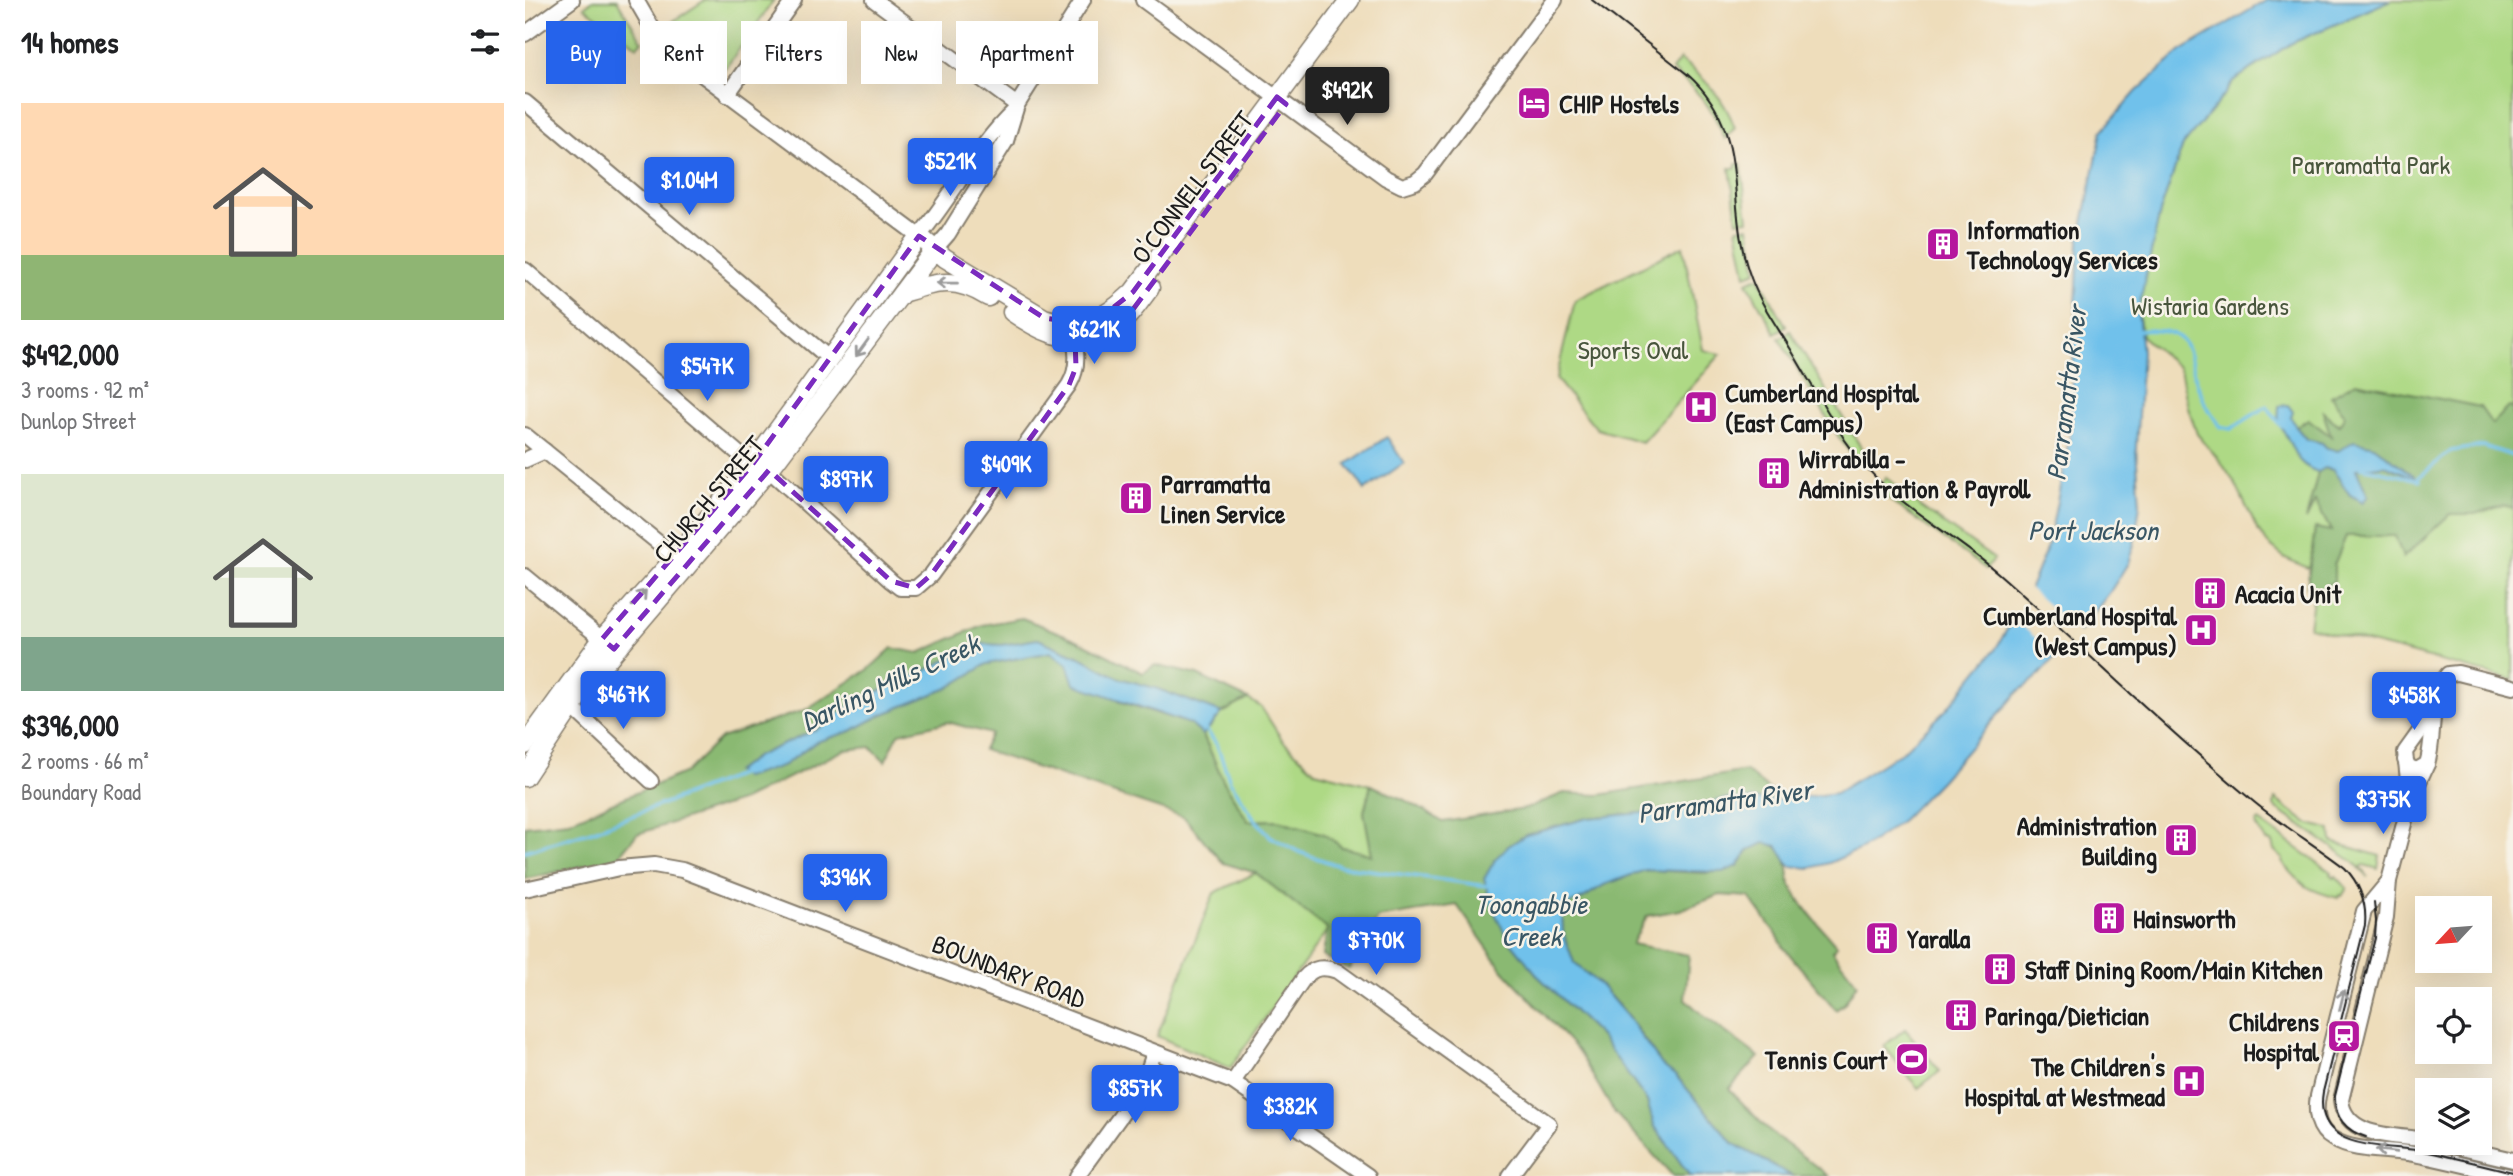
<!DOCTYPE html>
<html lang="en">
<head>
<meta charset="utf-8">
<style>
	:root { --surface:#fff; --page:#f6f6f6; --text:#202124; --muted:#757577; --accent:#2563eb }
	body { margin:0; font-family:"Patrick Hand",sans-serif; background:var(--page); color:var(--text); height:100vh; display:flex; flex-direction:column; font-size:26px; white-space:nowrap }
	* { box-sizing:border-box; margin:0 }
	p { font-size:23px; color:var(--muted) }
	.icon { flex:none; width:38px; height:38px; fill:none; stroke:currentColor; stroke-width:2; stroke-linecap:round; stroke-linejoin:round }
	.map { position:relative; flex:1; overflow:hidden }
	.panel { display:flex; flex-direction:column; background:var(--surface); width:525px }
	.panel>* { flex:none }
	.top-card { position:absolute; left:21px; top:21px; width:665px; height:63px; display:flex; gap:14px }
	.needle { width:46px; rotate:244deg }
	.tools { position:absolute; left:1890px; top:896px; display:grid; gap:14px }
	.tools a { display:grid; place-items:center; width:77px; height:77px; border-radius:0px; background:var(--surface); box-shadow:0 7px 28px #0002; font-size:35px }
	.price { position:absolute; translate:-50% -60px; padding:0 16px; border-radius:7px; background:var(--accent); color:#fff; font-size:23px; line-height:46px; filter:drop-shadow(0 2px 4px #0008) }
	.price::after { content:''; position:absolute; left:50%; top:42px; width:21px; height:16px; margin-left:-10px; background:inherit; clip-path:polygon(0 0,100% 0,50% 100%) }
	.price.on { background:#222; color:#fff }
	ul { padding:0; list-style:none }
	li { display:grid; align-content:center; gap:14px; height:371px; padding:0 21px }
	li span { display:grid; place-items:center; height:217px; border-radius:0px; color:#555 }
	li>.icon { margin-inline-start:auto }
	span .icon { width:126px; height:126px; fill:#fffc; stroke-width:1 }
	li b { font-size:30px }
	h2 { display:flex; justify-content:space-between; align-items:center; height:84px; padding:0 21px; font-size:30px }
	.pill { padding:0 24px; border-radius:0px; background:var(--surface); box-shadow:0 7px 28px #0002; font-size:24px; line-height:63px }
	.pill.on { background:var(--accent); color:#fff }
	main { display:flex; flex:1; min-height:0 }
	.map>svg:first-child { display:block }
</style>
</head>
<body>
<main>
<section class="panel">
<h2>14 homes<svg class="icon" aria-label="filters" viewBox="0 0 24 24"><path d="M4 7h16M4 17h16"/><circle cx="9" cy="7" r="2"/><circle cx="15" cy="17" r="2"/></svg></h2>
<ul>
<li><span style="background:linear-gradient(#ffd9b3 70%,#8fb573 0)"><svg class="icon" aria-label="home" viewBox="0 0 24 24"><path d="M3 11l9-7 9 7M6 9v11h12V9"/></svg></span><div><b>$492,000</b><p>3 rooms · 92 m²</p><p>Dunlop Street</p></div></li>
<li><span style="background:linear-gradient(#dfe7d0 75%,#7fa58c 0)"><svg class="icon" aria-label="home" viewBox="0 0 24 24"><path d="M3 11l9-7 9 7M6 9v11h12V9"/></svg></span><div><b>$396,000</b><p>2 rooms · 66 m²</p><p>Boundary Road</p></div></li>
</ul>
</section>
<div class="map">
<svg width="1988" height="1176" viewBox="0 0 1988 1176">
	<rect width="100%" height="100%" fill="#f7f3e8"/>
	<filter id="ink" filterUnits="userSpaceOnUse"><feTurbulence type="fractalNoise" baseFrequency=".0143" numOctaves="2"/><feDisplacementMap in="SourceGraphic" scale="14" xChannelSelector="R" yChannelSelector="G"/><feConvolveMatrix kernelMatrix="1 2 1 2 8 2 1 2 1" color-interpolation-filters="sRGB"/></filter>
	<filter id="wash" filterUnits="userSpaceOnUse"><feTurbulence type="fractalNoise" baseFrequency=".00686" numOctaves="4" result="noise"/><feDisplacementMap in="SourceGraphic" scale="28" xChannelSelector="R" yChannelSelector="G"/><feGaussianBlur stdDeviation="1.57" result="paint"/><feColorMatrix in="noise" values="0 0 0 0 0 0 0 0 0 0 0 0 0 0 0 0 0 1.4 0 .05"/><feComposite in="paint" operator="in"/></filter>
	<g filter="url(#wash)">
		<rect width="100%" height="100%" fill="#edb"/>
		<g fill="#aed985" stroke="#657a50" stroke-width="2">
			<path d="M68 0H92L117 41 112 46 59 7Z"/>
			<path d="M180 0H249L200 69 153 35 144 24Z"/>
			<path d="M1866 0H1988V680L1784 627 1792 572 1760 558 1743 544 1732 529 1711 485 1695 461 1672 434 1663 407 1655 369 1617 336 1613 311 1635 212 1658 145 1700 94 1708 81 1767 43Z"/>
			<path d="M1155 59C1180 79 1199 97 1210 128L1200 139C1187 106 1174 92 1147 70Z"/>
			<path d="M1211 164H1216L1223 220 1212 221 1205 168H1211Z"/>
			<path d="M1224 227 1232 271 1221 275 1212 228Z"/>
			<path d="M1158 246 1178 350 1196 354 1117 442 1072 429 1031 379 1050 300Z"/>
			<path d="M1234 277 1261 326 1250 333 1222 282Z"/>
			<path d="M1265 331 1340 454 1331 461 1313 436 1254 338Z"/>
			<path d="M1361 477 1390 503 1469 559 1461 569 1366 501 1354 488Z"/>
			<path d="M723 699 736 707 758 741 790 771 846 785 839 812 848 855 817 847 799 834 753 820 723 821 699 782 678 735 697 713Z"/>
			<path d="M1750 799 1782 823 1806 830 1807 842 1855 856 1853 869 1839 865 1836 867 1843 877 1830 863 1749 807Z"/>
			<path d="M1734 821 1806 872 1805 874 1809 878 1811 876 1822 888 1817 896 1814 895 1813 898C1781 890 1778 886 1757 862L1758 859 1749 850 1747 843 1741 841 1731 825Z"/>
			<path d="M731 873 803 929 705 1068 632 1036 689 893Z"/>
			<path d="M1380 1029 1415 1071 1393 1088 1359 1046Z"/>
		</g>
		<g fill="#8ab972" stroke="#536a47" stroke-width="2">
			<path d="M1831 382 1955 407 1967 424 1984 407 1988 408V508L1979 505 1950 514H1925L1878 558 1870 536H1821L1809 565V581L1795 590 1782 586 1790 528 1806 531 1790 501 1781 520 1793 472 1800 468 1809 470 1825 495 1843 496 1831 469 1860 465 1892 478 1849 446 1813 451 1802 448 1797 443 1781 439 1771 427 1783 419 1806 436 1798 412 1814 425 1820 415 1806 396Z"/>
			<path d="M497 618 550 639 618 673 630 665 672 675 723 699 697 713 630 688 594 678 559 659 513 639 477 645 453 644 400 671 331 701 293 729 232 756 210 772 259 765 291 742 326 731 358 714 423 688 462 664 526 652 597 702 665 724 678 735 699 782 723 821 752 820 799 834 817 847 847 855 839 812 846 785 884 802 918 822 1000 809 1039 793 1074 795 1221 771 1257 800 1200 799 1150 810 1063 818 1001 835 982 847 981 936 1014 977 1075 1036 1122 1101 1129 1125 1165 1176H1148L1089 1112 1053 1051 978 970 932 905 853 918 824 969 798 956 802 929 731 873 698 863 659 817 458 750 466 734 423 722 374 733 360 761 346 747 319 750 218 800 112 834 91 859 0 879V826L44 821 161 772 196 738 280 710 344 669 367 648 394 653 457 625Z"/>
			<path d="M1239 842C1245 844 1250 844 1254 849 1268 864 1260 876 1268 889 1279 910 1297 928 1312 946L1307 951 1332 983 1319 1004 1311 1010 1259 948 1252 935 1224 897 1195 895 1155 910 1122 916 1107 944 1164 955 1160 999 1180 1017 1234 1057 1204 1089 1244 1131 1304 1176H1267L1209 1144 1152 1077 1137 1065 1102 1015 1075 985 1049 963 1038 932 1037 913 1044 904 1058 898 1079 885 1120 870 1184 873 1213 866 1223 851Z"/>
		</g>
		<g fill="#70c1eb" stroke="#466e84" stroke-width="2">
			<path d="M1742 0H1866L1767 43 1708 81 1700 94 1658 145 1635 212 1613 311 1617 352 1611 448 1615 505 1609 544 1603 563 1585 592 1553 633 1510 679 1494 691 1416 780 1378 819 1359 834 1338 848 1304 863 1285 868 1265 866 1252 846 1239 843 1223 851 1213 866 1198 872 1120 870 1079 885 1058 898 1044 904 1037 913 1038 932 1049 963 1075 985 1101 1015 1137 1065 1152 1077 1209 1144 1267 1176H1165L1129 1125 1122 1101 1075 1036 1014 977 981 936 967 907 959 879 971 858 982 847 1001 835 1063 818 1150 810 1200 799 1257 800 1311 793 1378 751 1421 710 1470 650 1502 595 1524 542 1545 435 1554 242 1577 131 1611 92 1656 51Z"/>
			<path d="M1763 405 1768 412 1766 417 1771 427 1781 439 1797 443 1802 448 1813 451 1829 441 1849 446 1895 480 1860 465 1831 469 1843 496 1838 502 1825 495 1808 470 1800 468 1793 472C1765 463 1770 443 1753 423L1754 406Z"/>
			<path d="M862 437 879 463 840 490 822 464Z"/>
			<path d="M513 639 559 659 594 678 630 688 697 713 678 735 665 724 549 684 542 664 526 652 462 664 423 688 358 714 326 731 291 742 259 765 220 778 210 772 232 756 293 729 331 701 400 671 453 644 477 645Z"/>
		</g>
		<path fill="#edb" d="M1502 586 1557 635 1534 659 1486 616Z"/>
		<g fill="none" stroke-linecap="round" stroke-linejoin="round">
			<g stroke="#70c1eb" stroke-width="3.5">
				<path d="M1611 331C1676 325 1658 356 1678 399 1682 408 1690 418 1696 427L1706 429 1742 406 1756 426"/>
				<path d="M1836 467 1895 480 1893 478 1926 451 1958 446 1988 456"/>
				<path d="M680 728 692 745 705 781 729 818 746 837 774 852 815 866 962 886"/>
				<path d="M0 851 67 831 219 773"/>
			</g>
		</g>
	</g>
	<g filter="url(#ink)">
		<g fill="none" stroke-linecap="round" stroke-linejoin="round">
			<g stroke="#857c6c" stroke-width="18">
				<g id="minor">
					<path d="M111 0 133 38 152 56 394 236C428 196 451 147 489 111"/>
					<path d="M349 0 492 105"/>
					<path d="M618 0 861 178 877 186 890 182 900 174 1030 0"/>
					<path d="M0 34 47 0"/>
					<path d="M202 95 269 0"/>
					<path d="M0 102 305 359"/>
					<path d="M410 249 423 234 481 141 492 105 558 0"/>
					<path d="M0 270 227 465"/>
					<path d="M0 435 151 557"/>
					<path d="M0 460 20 451"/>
					<path d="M244 470 366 581 375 588H391L406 575 544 385C553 370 553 355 549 338"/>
					<path d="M0 576 89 649"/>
					<path d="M46 706 126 781"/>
					<path d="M1880 760 1884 767 1892 770 1902 764C1911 737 1902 697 1923 674L1933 673 1988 687"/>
					<path d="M1902 764 1885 801 1864 881 1861 917 1816 1100C1820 1139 1873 1135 1902 1140"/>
					<path d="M1885 799 1880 752 1908 713"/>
					<path d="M1864 881 1839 911 1793 1096C1790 1112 1792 1130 1808 1139 1830 1153 1863 1149 1888 1154 1920 1160 1952 1168 1984 1176"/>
					<path d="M0 889 94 868 129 865 157 870 708 1082 843 1176"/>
					<path d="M708 1082 779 978C789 967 798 966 812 971L1024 1124 985 1176"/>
					<path d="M1915 1143 1988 1160"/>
					<path d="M552 1176 618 1085 629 1053"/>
				</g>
			</g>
			<g stroke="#857c6c" stroke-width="21">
				<g id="major">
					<path d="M377 293C413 282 430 276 463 297"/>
					<path d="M487 312C512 329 536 343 568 335 578 332 589 329 597 322 608 313 616 299 625 288"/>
					<path d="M0 745 77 639 151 557 227 465 394 236 420 258 519 318C558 330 580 319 608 292L825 0"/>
					<path d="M0 777 61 685 244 470 410 249"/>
				</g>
			</g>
			<use href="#minor" stroke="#fff" stroke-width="14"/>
			<use href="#major" stroke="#fff" stroke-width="18"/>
			<g stroke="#1c1c1c" stroke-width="2">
				<path d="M1067 0 1162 74C1229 133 1198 205 1226 278 1235 303 1251 325 1265 348 1283 379 1301 410 1320 440 1362 503 1419 526 1473 573 1559 648 1640 729 1729 802 1758 826 1790 845 1820 868 1835 884 1842 902 1840 925L1798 1092C1795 1109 1799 1125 1814 1135 1833 1148 1875 1147 1898 1151 1928 1157 1958 1165 1988 1172"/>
				<path d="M1841 1137C1821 1131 1809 1117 1810 1096L1850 938 1851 921 1849 902"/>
			</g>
		</g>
		<defs><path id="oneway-shaft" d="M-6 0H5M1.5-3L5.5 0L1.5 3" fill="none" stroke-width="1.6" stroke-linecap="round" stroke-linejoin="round" transform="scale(1.75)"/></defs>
		<g stroke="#999">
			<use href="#oneway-shaft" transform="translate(422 283) rotate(-179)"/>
			<use href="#oneway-shaft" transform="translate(337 348) rotate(126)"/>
			<use href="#oneway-shaft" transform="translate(114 598) rotate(-48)"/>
			<use href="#oneway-shaft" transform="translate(1817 1000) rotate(-76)"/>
			<use href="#oneway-shaft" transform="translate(1861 1151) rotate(-173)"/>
		</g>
	</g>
	<path fill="none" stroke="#7b2cbf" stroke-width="5" stroke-dasharray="14 9" stroke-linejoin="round" d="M752 97 761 104 603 316 587 329 550 339 551 367 544 385 406 575 391 588 366 581 244 470 89 649 77 639 227 465 394 236 519 318 556 323 576 317 608 292Z"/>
	<defs>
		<g id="hotel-square" transform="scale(1.75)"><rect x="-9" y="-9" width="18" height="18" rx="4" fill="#b5179e" stroke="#f7f3e8"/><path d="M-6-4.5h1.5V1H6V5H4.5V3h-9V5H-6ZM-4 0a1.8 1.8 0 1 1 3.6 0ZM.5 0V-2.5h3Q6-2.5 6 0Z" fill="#fff"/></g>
		<g id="building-square" transform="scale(1.75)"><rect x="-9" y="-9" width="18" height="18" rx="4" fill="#b5179e" stroke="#f7f3e8"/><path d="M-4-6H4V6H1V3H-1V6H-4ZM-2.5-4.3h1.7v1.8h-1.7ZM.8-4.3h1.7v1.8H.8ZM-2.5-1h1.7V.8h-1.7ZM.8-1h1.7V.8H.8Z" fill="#fff"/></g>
		<g id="hospital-square" transform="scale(1.75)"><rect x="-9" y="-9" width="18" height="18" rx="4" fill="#b5179e" stroke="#f7f3e8"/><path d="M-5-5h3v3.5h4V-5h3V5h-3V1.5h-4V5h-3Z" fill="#fff"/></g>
		<g id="station-square" transform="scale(1.75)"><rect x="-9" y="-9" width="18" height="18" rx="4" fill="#b5179e" stroke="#f7f3e8"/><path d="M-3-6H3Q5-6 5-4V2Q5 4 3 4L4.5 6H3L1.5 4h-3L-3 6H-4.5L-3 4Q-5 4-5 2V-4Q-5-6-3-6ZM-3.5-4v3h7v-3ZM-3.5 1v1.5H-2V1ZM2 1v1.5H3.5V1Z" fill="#fff"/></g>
		<g id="stadium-square" transform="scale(1.75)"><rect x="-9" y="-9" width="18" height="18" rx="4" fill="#b5179e" stroke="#f7f3e8"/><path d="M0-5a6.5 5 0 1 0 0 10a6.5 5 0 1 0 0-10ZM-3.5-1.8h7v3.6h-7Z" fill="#fff"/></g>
	</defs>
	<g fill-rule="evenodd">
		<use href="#hotel-square" x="1009" y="103"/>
		<use href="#building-square" x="1418" y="244"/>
		<use href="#hospital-square" x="1176" y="407"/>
		<use href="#building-square" x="1249" y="473"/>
		<use href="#building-square" x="611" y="498"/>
		<use href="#building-square" x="1685" y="593"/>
		<use href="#hospital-square" x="1676" y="630"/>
		<use href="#building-square" x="1656" y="840"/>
		<use href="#building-square" x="1584" y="918"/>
		<use href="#building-square" x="1357" y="938"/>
		<use href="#building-square" x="1475" y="969"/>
		<use href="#building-square" x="1436" y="1015"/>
		<use href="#station-square" x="1819" y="1036"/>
		<use href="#stadium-square" x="1387" y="1059"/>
		<use href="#hospital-square" x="1664" y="1081"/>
	</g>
	<g text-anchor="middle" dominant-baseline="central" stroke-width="5" stroke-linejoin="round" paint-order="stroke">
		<g font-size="26" font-weight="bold" fill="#1c1c1c" stroke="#f7f3e8" text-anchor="start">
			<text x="1034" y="103">CHIP Hostels</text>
			<text x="1442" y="229">Information<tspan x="1442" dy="30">Technology Services</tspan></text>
			<text x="1200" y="392">Cumberland Hospital<tspan x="1200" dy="30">(East Campus)</tspan></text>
			<text x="1274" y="458">Wirrabilla -<tspan x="1274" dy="30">Administration &amp; Payroll</tspan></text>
			<text x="636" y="483">Parramatta<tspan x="636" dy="30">Linen Service</tspan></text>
			<text x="1710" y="593">Acacia Unit</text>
			<text x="1652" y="615" text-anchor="end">Cumberland Hospital<tspan x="1652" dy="30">(West Campus)</tspan></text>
			<text x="1632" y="825" text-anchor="end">Administration<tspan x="1632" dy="30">Building</tspan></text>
			<text x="1608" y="918">Hainsworth</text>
			<text x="1382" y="938">Yaralla</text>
			<text x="1500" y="969">Staff Dining Room/Main Kitchen</text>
			<text x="1460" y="1015">Paringa/Dietician</text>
			<text x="1794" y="1021" text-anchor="end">Childrens<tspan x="1794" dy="30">Hospital</tspan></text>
			<text x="1362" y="1059" text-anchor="end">Tennis Court</text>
			<text x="1640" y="1066" text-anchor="end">The Children's<tspan x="1640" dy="30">Hospital at Westmead</tspan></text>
		</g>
		<g font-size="26" fill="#48553c" stroke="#f7f3e8">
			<text x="1846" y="164">Parramatta Park</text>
			<text x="1685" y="305">Wistaria Gardens</text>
			<text x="1108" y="349">Sports Oval</text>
		</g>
		<g font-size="26" fill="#1c1c1c" stroke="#f7f3e8">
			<text transform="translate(667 187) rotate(-53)">O'CONNELL STREET</text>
			<text transform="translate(183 499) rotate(-50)">CHURCH STREET</text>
			<text transform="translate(484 971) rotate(21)">BOUNDARY ROAD</text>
		</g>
		<g font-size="28" font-style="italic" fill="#395664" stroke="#f7f3e8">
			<text transform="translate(1541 393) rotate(-83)">Parramatta River</text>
			<text x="1568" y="530">Port Jackson</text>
			<text transform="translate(365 682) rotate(-25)">Darling Mills Creek</text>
			<text transform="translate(1200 801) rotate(-8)">Parramatta River</text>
			<text x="1006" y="904">Toongabbie<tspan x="1006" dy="32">Creek</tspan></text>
		</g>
	</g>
</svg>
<div class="tools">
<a><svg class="needle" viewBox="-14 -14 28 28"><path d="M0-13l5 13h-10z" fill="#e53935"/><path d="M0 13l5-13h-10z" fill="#757577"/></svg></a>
<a><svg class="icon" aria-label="locate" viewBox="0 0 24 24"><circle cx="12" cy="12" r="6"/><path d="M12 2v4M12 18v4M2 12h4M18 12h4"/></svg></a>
<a><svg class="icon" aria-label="layers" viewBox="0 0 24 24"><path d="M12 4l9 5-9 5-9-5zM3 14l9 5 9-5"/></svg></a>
</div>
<b class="price on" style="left:822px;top:127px">$492K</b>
<b class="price" style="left:425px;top:198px">$521K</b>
<b class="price" style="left:164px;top:217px">$1.04M</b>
<b class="price" style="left:569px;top:366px">$621K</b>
<b class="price" style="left:182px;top:403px">$547K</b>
<b class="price" style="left:481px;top:501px">$409K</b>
<b class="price" style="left:321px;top:516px">$897K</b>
<b class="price" style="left:98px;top:731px">$467K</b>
<b class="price" style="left:1889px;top:732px">$458K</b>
<b class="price" style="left:1858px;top:836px">$375K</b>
<b class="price" style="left:320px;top:914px">$396K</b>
<b class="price" style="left:851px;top:977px">$770K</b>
<b class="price" style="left:610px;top:1125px">$857K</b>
<b class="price" style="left:765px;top:1143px">$382K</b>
<div class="top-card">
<a class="pill on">Buy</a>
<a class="pill">Rent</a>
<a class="pill">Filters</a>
<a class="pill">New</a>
<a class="pill">Apartment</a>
</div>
</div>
</main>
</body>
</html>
